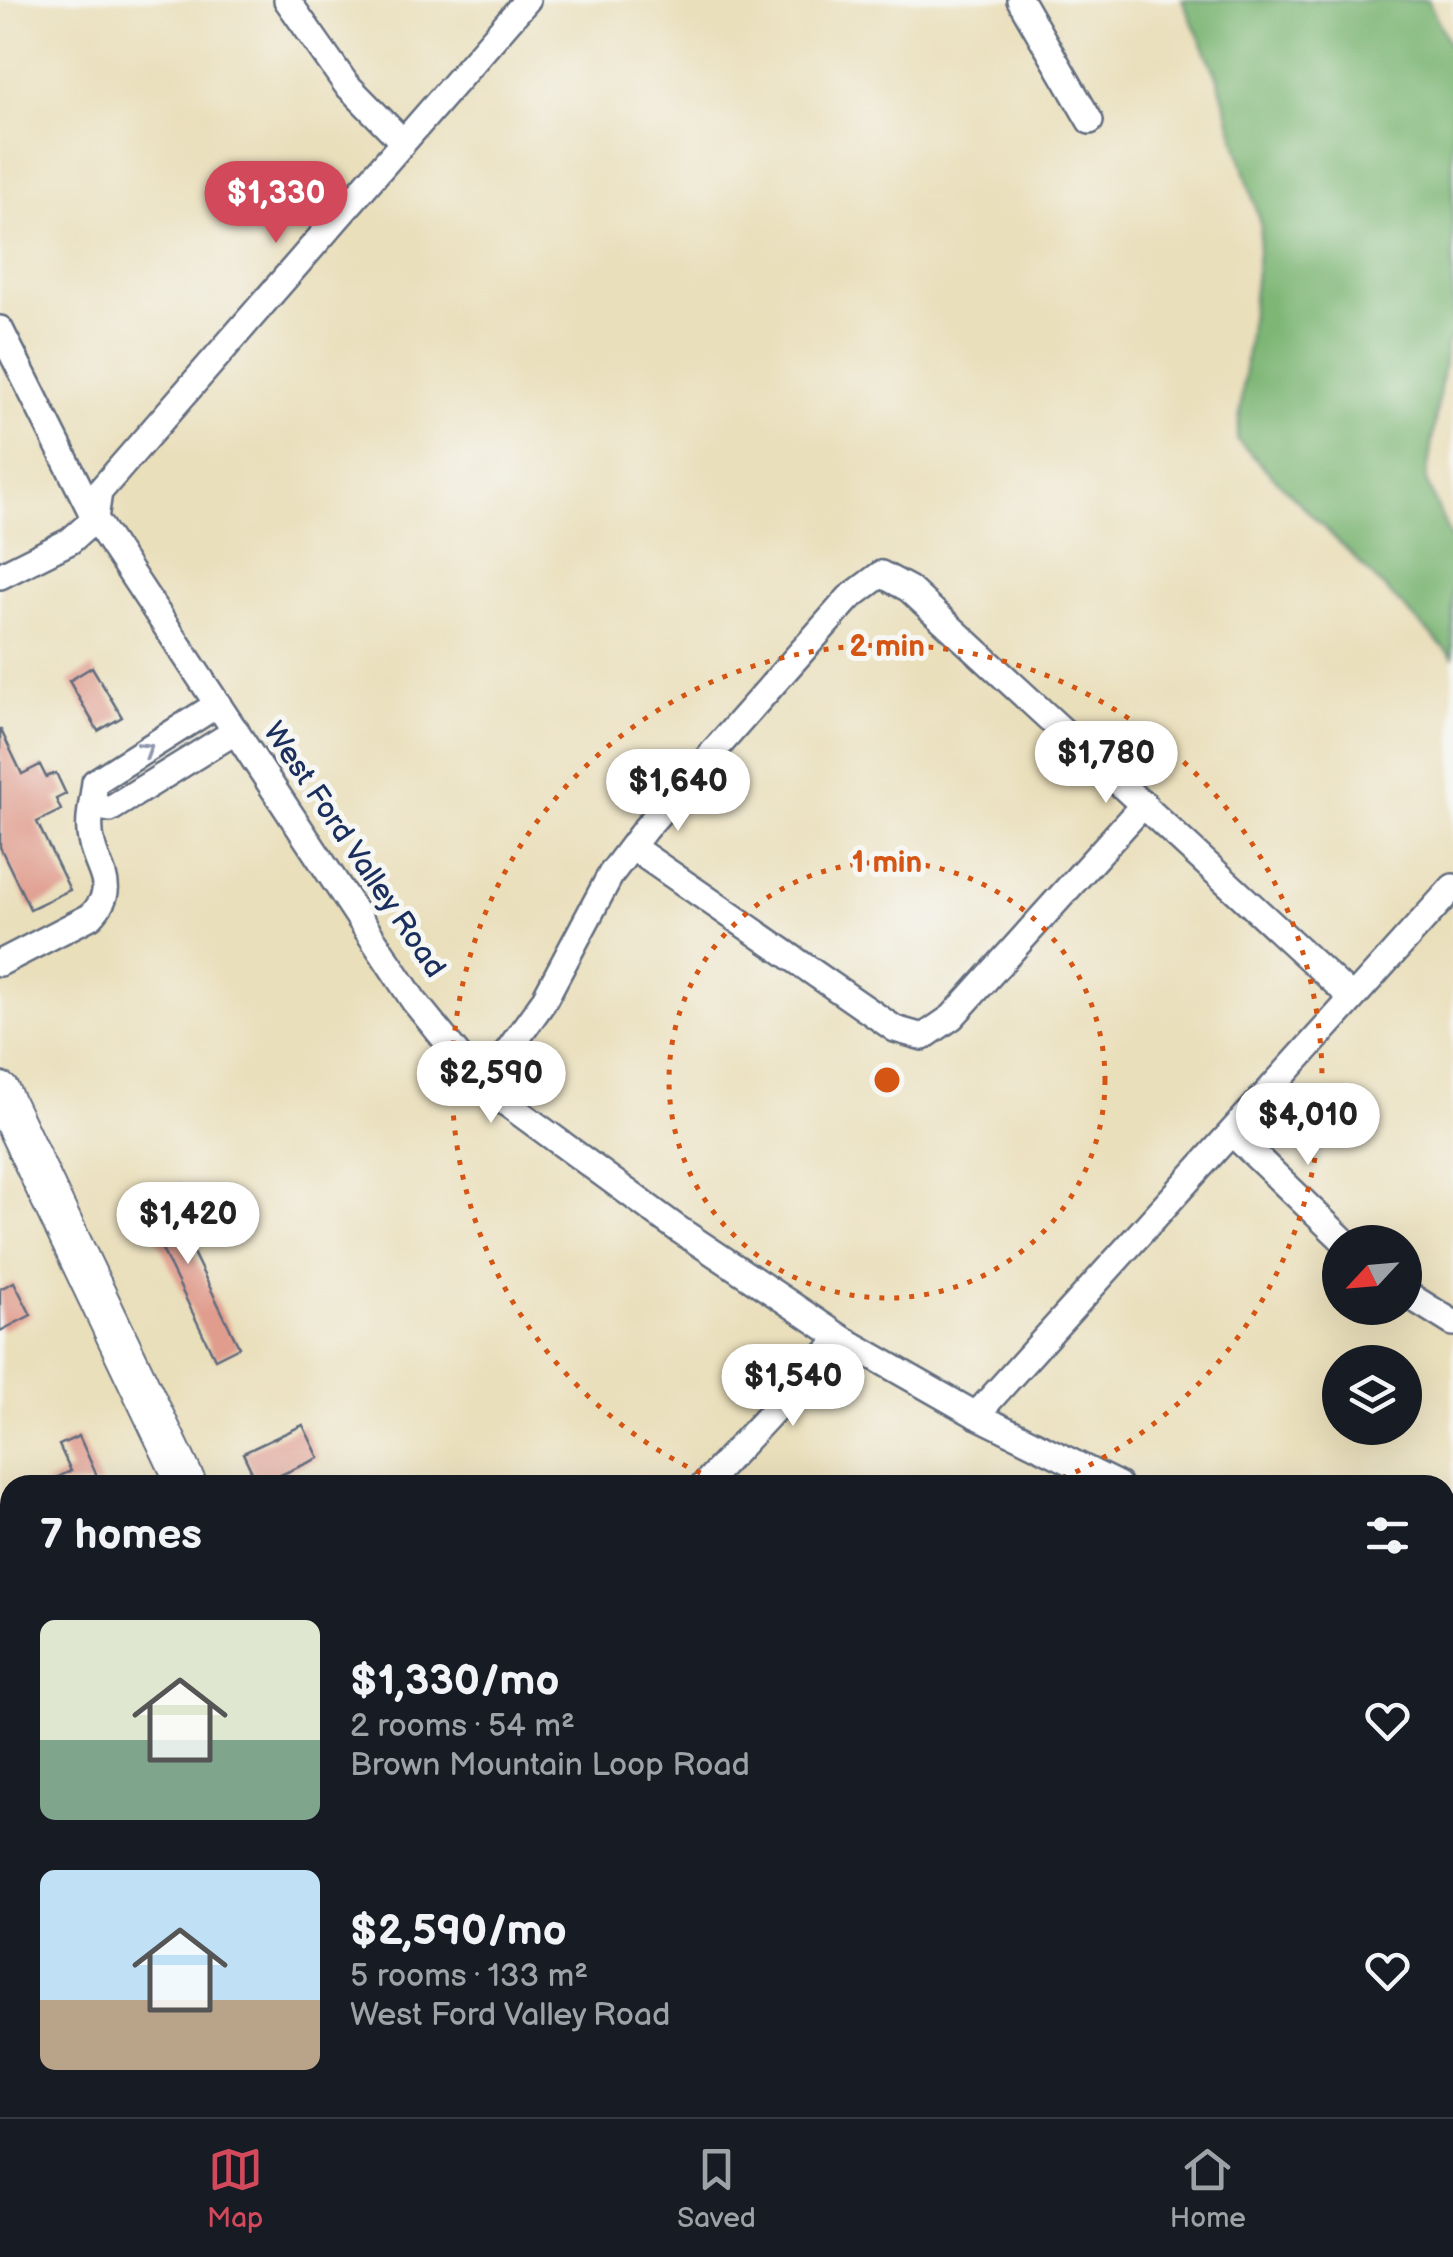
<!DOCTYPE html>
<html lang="en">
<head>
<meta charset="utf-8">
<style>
	:root { --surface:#171b24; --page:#242831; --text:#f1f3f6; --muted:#9ea1a6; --line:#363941; --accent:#d1495b }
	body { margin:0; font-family:"Balsamiq Sans",sans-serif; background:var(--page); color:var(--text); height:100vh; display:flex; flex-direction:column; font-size:38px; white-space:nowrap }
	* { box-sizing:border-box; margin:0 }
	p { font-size:32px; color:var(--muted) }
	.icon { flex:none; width:55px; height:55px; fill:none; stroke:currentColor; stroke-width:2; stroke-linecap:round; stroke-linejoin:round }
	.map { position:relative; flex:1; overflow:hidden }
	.details { position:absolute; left:0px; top:1475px; width:1455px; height:642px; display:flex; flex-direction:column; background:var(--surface); border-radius:30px 30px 0 0; box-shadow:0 10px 40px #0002 }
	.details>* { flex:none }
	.needle { width:65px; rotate:244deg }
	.controls { position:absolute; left:1322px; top:1225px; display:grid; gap:20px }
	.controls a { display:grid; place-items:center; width:100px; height:100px; border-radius:50%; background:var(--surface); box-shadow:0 10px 40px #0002; font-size:50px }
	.price { position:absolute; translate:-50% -85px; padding:0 22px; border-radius:35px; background:#fff; color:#222; font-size:32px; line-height:65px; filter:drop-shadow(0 2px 5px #0008) }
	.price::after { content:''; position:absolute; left:50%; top:60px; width:30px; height:22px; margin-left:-15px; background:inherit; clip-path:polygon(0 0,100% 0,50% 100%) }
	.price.on { background:var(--accent); color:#fff }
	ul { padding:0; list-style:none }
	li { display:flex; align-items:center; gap:30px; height:250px; padding:0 40px }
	li span { display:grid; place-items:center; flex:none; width:280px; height:200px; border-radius:15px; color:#555 }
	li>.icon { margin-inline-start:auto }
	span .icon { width:120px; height:120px; fill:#fffc; stroke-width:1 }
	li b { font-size:42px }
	h2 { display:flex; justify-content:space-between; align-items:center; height:120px; padding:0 40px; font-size:42px }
	.dock { display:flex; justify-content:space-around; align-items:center; height:140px; border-top:2px solid var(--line); background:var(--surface); font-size:28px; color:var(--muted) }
	.dock a { display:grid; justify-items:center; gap:5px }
	.dock .on { color:var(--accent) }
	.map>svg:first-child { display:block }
</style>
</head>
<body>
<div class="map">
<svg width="1453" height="2117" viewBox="0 0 1453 2117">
	<rect width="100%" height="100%" fill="#f6f6f2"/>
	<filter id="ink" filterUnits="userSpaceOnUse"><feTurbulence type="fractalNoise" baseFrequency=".01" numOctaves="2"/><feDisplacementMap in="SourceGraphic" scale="20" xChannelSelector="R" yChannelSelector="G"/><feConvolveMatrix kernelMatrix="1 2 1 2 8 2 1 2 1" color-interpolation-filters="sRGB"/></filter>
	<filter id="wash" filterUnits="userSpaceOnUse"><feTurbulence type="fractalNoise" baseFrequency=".0048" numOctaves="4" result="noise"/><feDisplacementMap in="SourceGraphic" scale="40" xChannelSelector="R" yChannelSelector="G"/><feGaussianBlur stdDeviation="2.25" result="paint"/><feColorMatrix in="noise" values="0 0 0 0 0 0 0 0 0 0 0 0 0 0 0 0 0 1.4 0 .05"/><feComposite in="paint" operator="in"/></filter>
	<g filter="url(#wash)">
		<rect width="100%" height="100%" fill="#eadfbb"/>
		<path fill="#7db674" stroke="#4c7269" stroke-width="2.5" d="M1182 0H1428L1453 52V335L1447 343 1426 480 1453 544V657L1237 440 1261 227 1217 76Z"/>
		<g id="blocks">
			<g fill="#e09d8e">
				<path d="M92 667 122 717 98 731 69 681Z"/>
				<path d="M0 728 22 774 40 765 46 777 56 773 66 794 56 799 61 810 37 822 70 890 30 909 0 847Z"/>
				<path d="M182 1184 195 1211 185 1216 189 1224 181 1228 239 1347 215 1359 140 1204Z"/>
				<path d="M14 1282 31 1315 0 1331V1289Z"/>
				<path d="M303 1425 319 1458 258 1485 243 1453Z"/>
				<path d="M79 1436 101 1485H41L71 1471 59 1445Z"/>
			</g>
		</g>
	</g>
	<g filter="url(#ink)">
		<use href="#blocks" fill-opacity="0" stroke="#636d7f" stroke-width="2.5"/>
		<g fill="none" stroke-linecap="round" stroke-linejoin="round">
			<g stroke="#636d7f" stroke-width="30">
				<g id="minor">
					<path d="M287 0 346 84 403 142"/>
					<path d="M1020 0 1090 121"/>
					<path d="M0 329 95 519 414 1001 483 1086 678 1229 841 1338 976 1415 1118 1485"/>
					<path d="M95 519 99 492 527 0"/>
					<path d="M0 576 70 541 95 519"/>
					<path d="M92 806 110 809 236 731"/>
					<path d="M632 847 895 1029 923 1037 952 1017 1144 804"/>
					<path d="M0 963 91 916C120 886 97 873 91 840 87 821 93 801 95 782L218 704"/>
					<path d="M483 1086 543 1002 611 874 645 829 849 598 881 574 909 589 1352 998"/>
					<path d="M1232 1133 1345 1242"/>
					<path d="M1405 1293 1453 1323"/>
					<path d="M976 1415 1453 887"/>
					<path d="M704 1485 841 1338"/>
					<path d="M1445 1651 1453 1638"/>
					<path d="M0 1673 10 1679"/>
					<path d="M0 1856 10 1842"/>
					<path d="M1445 1930 1453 1936"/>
					<path d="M0 1964 10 1971"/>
					<path d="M191 2108 206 2117"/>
					<path d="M146 2117 152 2108"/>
					<path d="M1160 2117 1166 2108"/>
					<path d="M1444 2117 1453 2102"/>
				</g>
			</g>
			<g stroke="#636d7f" stroke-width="42">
				<g id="highway">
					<path d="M0 1092 187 1485"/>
					<path d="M482 2108 486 2117"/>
				</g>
			</g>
			<use href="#minor" stroke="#fff" stroke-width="25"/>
			<use href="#highway" stroke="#fff" stroke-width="38"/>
		</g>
		<defs><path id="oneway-chevron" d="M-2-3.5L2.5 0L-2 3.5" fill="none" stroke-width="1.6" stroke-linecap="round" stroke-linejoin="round" transform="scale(2.5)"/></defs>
		<use stroke="#8d97ae" href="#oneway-chevron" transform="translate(146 749) rotate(-32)"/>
	</g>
	<g fill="none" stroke="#d45514" stroke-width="5" stroke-dasharray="5 10">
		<circle cx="887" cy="1080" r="218"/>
		<path d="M728 1485A435 435 0 1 1 1046 1485"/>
	</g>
	<g text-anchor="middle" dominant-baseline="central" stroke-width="10" stroke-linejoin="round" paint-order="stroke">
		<g font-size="30" fill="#1b2f5e" stroke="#f6f6f2">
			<text transform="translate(354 850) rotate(56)">West Ford Valley Road</text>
		</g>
	</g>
	<circle cx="887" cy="1080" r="15" fill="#d45514" stroke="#f6f6f2" stroke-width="5"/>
	<g font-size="30" text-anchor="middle" font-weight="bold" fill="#d45514" stroke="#f6f6f2" stroke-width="10" stroke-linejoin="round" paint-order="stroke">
		<text x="887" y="656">2 min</text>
		<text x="887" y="872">1 min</text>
	</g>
</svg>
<div class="controls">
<a><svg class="needle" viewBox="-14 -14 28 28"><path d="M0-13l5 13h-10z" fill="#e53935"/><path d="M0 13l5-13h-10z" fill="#9ea1a6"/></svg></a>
<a><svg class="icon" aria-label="layers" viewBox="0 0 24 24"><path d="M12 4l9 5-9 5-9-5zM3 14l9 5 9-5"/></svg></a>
</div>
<b class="price on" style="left:276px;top:246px">$1,330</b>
<b class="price" style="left:1106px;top:806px">$1,780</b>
<b class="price" style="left:678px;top:834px">$1,640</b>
<b class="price" style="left:491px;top:1126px">$2,590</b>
<b class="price" style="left:1308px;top:1168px">$4,010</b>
<b class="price" style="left:188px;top:1267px">$1,420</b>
<b class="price" style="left:793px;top:1429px">$1,540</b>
<section class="details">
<h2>7 homes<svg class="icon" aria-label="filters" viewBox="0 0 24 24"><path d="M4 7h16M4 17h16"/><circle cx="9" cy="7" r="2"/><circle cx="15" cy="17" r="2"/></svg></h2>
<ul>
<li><span style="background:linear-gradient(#dfe7d0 60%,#7fa58c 0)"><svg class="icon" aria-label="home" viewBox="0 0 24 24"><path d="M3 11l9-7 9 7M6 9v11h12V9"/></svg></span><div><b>$1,330/mo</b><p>2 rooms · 54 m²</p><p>Brown Mountain Loop Road</p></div><svg class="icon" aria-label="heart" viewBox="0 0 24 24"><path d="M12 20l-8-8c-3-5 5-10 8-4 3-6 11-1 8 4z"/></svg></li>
<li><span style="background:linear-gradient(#bfe0f5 65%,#b9a48a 0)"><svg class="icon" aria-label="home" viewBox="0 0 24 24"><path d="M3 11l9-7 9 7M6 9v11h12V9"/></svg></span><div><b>$2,590/mo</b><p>5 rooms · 133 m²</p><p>West Ford Valley Road</p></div><svg class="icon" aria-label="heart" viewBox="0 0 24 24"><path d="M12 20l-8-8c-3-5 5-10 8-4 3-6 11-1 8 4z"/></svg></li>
</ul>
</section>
</div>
<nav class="dock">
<a class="on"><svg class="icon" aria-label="map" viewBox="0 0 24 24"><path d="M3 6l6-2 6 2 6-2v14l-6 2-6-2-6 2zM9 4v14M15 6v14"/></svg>Map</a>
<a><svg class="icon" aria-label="saved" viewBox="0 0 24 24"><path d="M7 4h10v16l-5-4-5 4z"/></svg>Saved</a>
<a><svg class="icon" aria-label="home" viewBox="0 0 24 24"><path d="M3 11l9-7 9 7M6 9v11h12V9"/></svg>Home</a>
</nav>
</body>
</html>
